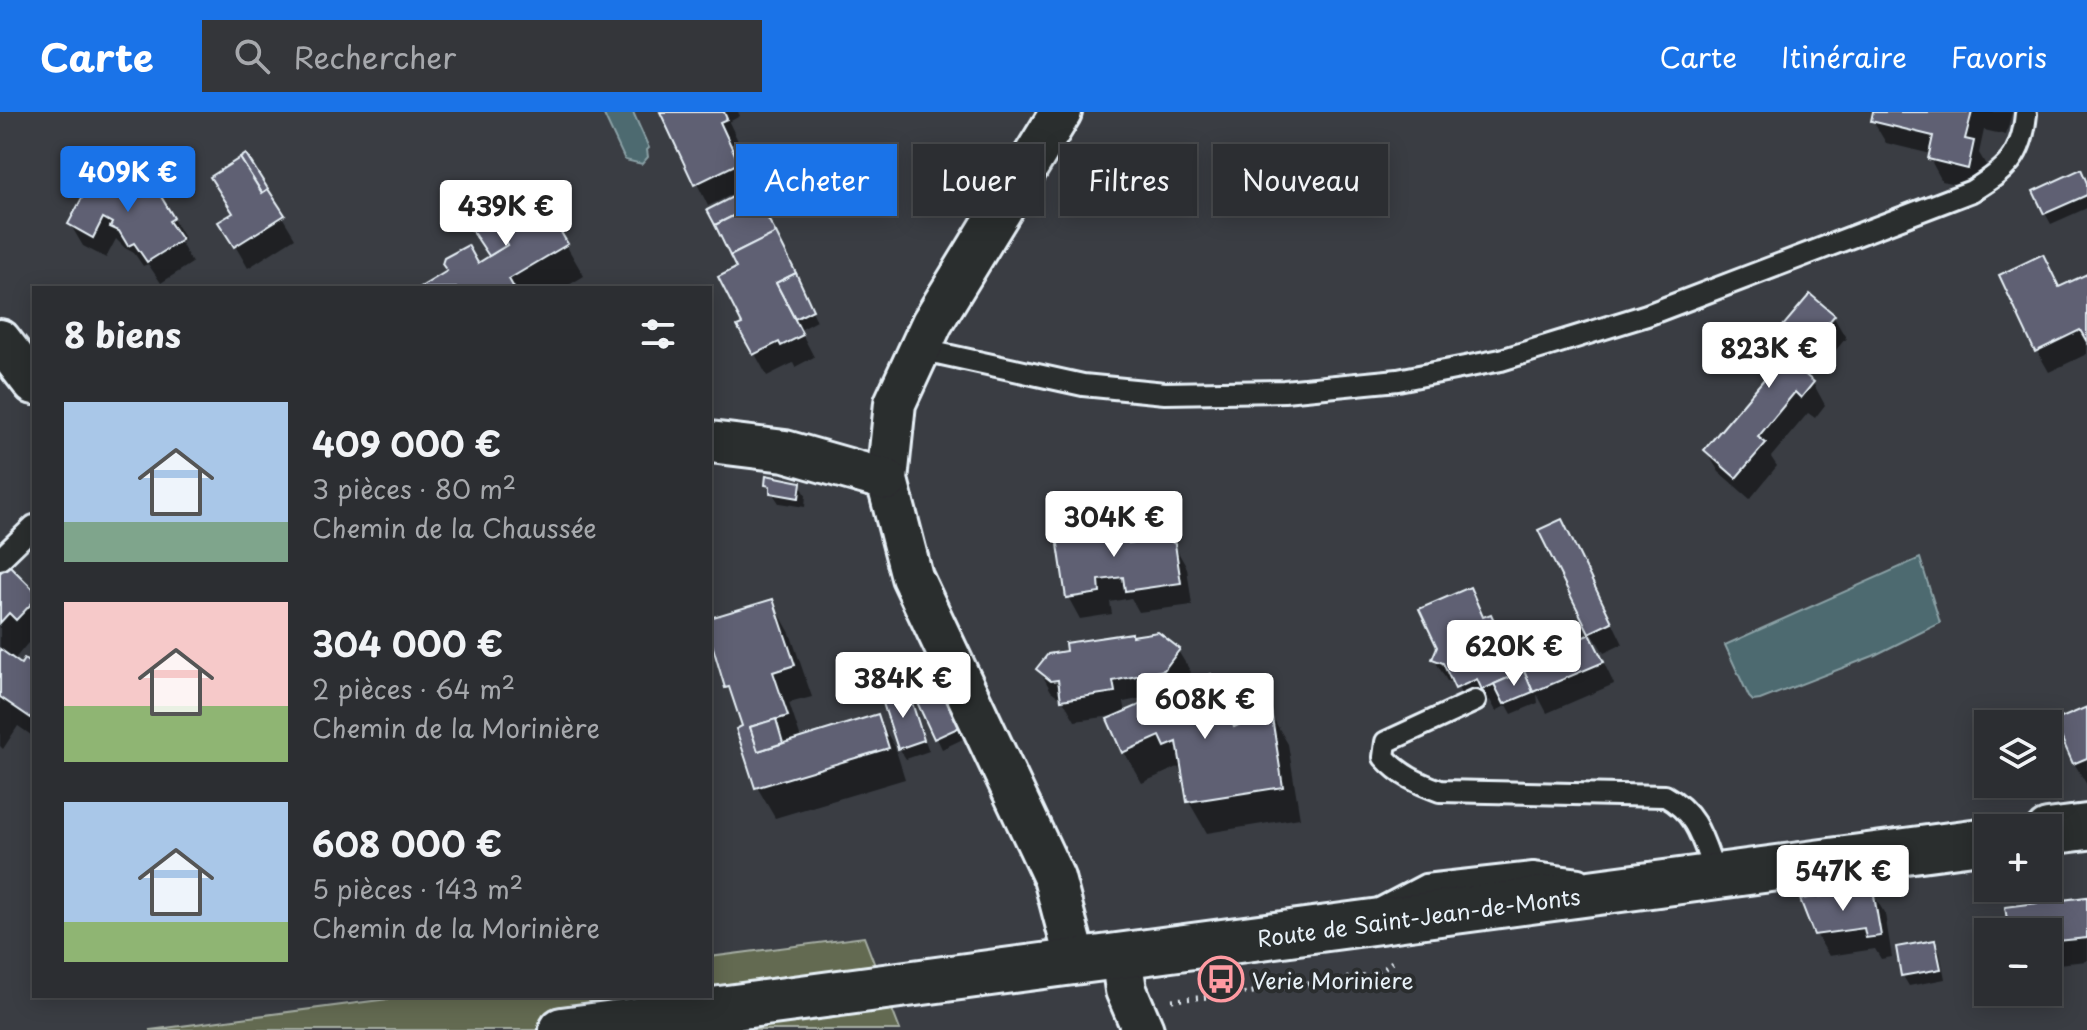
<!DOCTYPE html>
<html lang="fr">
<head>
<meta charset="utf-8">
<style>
	:root { --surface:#2c2e32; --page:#34363a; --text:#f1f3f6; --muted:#a6a8ac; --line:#484a4d; --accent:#1a73e8 }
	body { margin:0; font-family:"Playpen Sans",sans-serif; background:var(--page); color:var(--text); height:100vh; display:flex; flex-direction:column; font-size:30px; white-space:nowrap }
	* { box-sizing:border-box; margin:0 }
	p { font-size:26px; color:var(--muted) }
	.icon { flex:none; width:44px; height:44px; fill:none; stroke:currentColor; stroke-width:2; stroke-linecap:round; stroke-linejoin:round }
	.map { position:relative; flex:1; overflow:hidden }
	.side { position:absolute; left:32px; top:174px; width:680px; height:712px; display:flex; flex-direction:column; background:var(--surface); border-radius:0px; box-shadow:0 4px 20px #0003,0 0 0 2px var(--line) }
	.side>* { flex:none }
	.banner { position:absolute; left:736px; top:32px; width:760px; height:72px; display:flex; gap:16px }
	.controls { position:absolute; left:1974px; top:598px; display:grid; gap:16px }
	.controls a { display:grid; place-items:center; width:88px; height:88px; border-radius:0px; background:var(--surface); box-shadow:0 4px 20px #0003,0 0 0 2px var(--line); font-size:40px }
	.price { position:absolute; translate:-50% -68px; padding:0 18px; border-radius:8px; background:#fff; color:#222; font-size:26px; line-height:52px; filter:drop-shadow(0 2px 4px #0008) }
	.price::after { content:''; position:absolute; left:50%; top:48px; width:24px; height:18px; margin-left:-12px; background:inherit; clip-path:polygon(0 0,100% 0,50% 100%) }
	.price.active { background:var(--accent); color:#fff }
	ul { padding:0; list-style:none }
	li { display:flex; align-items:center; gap:24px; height:200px; padding:0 32px }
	li span { display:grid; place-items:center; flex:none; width:224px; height:160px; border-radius:0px; color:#555 }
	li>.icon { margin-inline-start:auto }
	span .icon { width:96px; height:96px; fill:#fffc; stroke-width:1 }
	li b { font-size:34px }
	h2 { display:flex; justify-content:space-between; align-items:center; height:96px; padding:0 32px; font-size:34px }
	.chip { padding:0 28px; border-radius:0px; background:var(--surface); box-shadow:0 4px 20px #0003,0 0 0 2px var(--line); font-size:28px; line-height:72px }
	.chip.active { background:var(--accent); color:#fff }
	header { display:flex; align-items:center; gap:48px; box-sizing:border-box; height:112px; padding:0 40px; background:var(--accent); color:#fff }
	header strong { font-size:38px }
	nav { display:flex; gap:44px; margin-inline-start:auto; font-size:28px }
	.search { width:560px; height:72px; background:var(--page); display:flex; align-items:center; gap:20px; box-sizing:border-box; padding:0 28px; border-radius:0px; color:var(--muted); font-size:30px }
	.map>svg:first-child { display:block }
</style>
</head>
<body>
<header>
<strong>Carte</strong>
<div class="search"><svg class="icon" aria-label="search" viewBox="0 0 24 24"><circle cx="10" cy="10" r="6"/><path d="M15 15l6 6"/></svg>Rechercher</div>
<nav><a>Carte</a><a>Itinéraire</a><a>Favoris</a></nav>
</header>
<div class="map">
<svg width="2087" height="918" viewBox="0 0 2087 918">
	<rect width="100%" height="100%" fill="#3a3d43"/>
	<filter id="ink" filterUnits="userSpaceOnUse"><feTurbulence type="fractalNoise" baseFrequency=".0125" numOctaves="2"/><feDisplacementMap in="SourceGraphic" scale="16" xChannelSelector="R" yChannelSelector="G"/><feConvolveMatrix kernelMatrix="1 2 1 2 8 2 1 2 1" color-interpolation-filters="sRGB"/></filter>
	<g filter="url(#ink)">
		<path fill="#636b51" stroke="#a6aea4" stroke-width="2" d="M864 825 900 918H150L411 884H710V845Z"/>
		<g fill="#4d6b70" stroke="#8ba1a6" stroke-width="2">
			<path d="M610 0H633L649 36 647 38 648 45 642 52 625 48 604 3Z"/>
			<path d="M1920 446 1940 511 1873 544 1760 588 1753 589 1749 585 1725 533Z"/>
		</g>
		<g fill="#0007" fill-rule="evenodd">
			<path d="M662 0H738L740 4 729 10 738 29 730 33 750 74 708 94Z"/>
			<path d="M1875 0H2012L2006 23 1984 18 1979 41 1986 53 1980 78 1942 69 1930 47 1931 42 1886 31 1873 9Z"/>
			<path d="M246 45 295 126 248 156 234 132 235 102Z"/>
			<path d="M2087 73V96L2051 112 2045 101Z"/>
			<path d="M102 79 173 107 185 128 181 131 192 151 161 171 148 152 143 154 134 141 125 136 116 127 106 146 83 134 70 112Z"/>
			<path d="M717 112 805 184 817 209 800 218 814 245 795 255 793 251 767 264 740 214 744 212 739 157Z"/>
			<path d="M474 117 566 133 584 164 564 176H423L477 154 491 145ZM508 130V135L498 140 496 137Z"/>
			<path d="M2043 145 2060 177 2087 164V242L2049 260 2037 239Z"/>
			<path d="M1810 185 1833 204 1846 226 1820 257 1807 246 1797 258 1813 271 1825 293 1815 306 1808 301 1771 345 1777 354 1750 387 1719 360 1706 338 1768 265 1758 248Z"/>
			<path d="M800 372 806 383 805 395 779 391 767 373Z"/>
			<path d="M1125 410 1137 432 1174 433 1187 456 1192 493 1139 500 1131 486 1110 490 1112 502 1080 507 1068 485Z"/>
			<path d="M1574 431 1623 532 1604 541 1591 520Z"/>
			<path d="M0 464 34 481V537L28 531 13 549 21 555 34 556V625L18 614 3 637 0 634Z"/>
			<path d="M1469 478 1484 507 1490 505 1520 563 1602 547 1614 572 1547 601 1537 582 1538 591 1512 602 1507 593 1496 599 1490 588 1470 597 1455 571 1447 569 1434 547Z"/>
			<path d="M772 489 790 521 812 585 789 591 801 627 877 604 895 635 905 667 775 706 757 675 744 615 736 589 727 575 710 519V508Z"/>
			<path d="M1132 525 1178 539 1191 560 1176 579 1210 564 1237 616 1270 601 1288 632 1300 706 1207 721 1189 690 1185 666 1178 655 1142 671 1124 640 1119 603 1075 609 1063 588 1051 579 1039 557ZM1167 581V583L1126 601 1124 590Z"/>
			<path d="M942 577 965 626 942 637 914 578Z"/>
			<path d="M907 581 929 639 906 647 899 636Z"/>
			<path d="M2087 597V673L2074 651 2057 610Z"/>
			<path d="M1872 780 1885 802 1892 845 1881 847 1875 837 1829 844 1816 822Z"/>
			<path d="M2087 787V849L2048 853V820H2011Z"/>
			<path d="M1934 830 1940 841 1945 867 1909 874 1903 864 1899 836Z"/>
		</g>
		<g fill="#5e6173" stroke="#e8f1f8" stroke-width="2">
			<path d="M660 0H724L727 7 720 10 739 51 694 73Z"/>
			<path d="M1873 0H1972L1965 27 1974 29 1968 57 1928 47 1933 24 1871 9Z"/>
			<path d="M246 42 268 77 262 81 240 46Z"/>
			<path d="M240 46 262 81 268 77 285 103 234 135 218 110 233 101 210 65Z"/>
			<path d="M112 54 157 78 174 106 169 109 182 128 147 150 134 131 128 134 119 119 110 115 112 111 103 106 93 126 68 112 90 71 101 76Z"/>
			<path d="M2081 57 2087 71V83L2044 102 2033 79Z"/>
			<path d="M750 76 759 91 715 113 707 98Z"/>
			<path d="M535 77 568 132 509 167 514 176H419L447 159 442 152 444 146 468 133 478 151 507 133 490 105Z"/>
			<path d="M759 91 776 121 730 144 715 113Z"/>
			<path d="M490 105 507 133 489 144 471 117Z"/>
			<path d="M776 121 796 161 776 171 803 223 781 234 779 230 753 243 737 214 742 212 718 165 736 156 730 144Z"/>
			<path d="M2043 142 2059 175 2087 162V230L2080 218 2035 240 1999 163Z"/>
			<path d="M796 161 813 198 795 207 776 171Z"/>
			<path d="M1810 182 1835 203 1807 236 1794 226 1780 242 1814 270 1801 286 1795 280 1758 325 1766 331 1736 366 1704 338 1770 260 1755 247Z"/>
			<path d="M766 363 801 370 799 386 770 381V374L765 373Z"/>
			<path d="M1562 407 1612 510 1589 521 1538 418Z"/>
			<path d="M1126 408 1129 431 1163 425 1175 432 1181 471 1125 479 1123 465 1099 468 1100 481 1066 486 1056 419Z"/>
			<path d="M8 452 34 478V489L16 508 9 501 0 511V461Z"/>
			<path d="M1470 475 1483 505 1491 502 1518 561 1482 578 1477 567 1455 577 1443 551 1432 547 1437 535 1419 497Z"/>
			<path d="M773 487 795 553 773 560 788 604 750 615 758 639 878 602 889 636 755 676 736 617 742 614 729 575 725 576 710 525V506Z"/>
			<path d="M1158 520 1180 537 1164 558 1113 569 1115 580 1061 588 1058 568 1051 569 1036 557 1048 542 1066 539 1065 531 1132 521V524Z"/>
			<path d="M1590 522 1604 550 1533 580 1521 553Z"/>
			<path d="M0 537 21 552 24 547 34 554V608L0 585Z"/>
			<path d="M1524 559 1533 580 1504 592 1494 572Z"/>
			<path d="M1211 562 1234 615 1271 599 1283 675 1187 690 1177 630 1165 635 1160 624 1122 641 1107 607Z"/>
			<path d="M936 564 960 615 934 627 911 577Z"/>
			<path d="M908 578 924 628 898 637 882 588Z"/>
			<path d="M2087 595V646L2073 652 2054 609Z"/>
			<path d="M776 607 783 631 758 639 750 615Z"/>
			<path d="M1873 778 1881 824 1866 826 1864 816 1814 823 1800 787Z"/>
			<path d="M2087 785V826L2048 830V820H2009L2005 795Z"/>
			<path d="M1935 828 1941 857 1901 864 1896 835Z"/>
		</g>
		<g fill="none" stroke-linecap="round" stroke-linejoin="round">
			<g stroke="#e8f1f8" stroke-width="26">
				<g id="service">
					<path d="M919 237 1083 273 1165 281 1284 279 1398 268 1501 248 1647 203 1972 79C2006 58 2022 45 2026 2"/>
					<path d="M0 447 34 414"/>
					<path d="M1475 589 1386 630 1384 645C1400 663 1418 671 1440 679L1665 684C1699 702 1703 731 1716 764"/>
					<path d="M1381 796 1425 773 1533 761 1579 767"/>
				</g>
			</g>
			<g stroke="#e8f1f8" stroke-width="46">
				<g id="minor">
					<path d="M1061 0 932 211 895 291 887 368 912 465 1054 766 1076 849"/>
					<path d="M0 228 34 272"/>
					<path d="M710 330 785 339 887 368"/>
					<path d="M1121 843 1126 878 1143 918"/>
				</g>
			</g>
			<g stroke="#e8f1f8" stroke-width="50">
				<g id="secondary">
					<path d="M2048 720 2087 715"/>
					<path id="s1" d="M562 918 1988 728"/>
				</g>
			</g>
			<path stroke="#e8f1f8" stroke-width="5" stroke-dasharray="2 6" stroke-linecap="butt" d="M1172 888 1233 883 1376 862 1392 850"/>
			<use href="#service" stroke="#2a2d2e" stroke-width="20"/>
			<use href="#minor" stroke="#2a2d2e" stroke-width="40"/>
			<use href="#secondary" stroke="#2a2d2e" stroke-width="44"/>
		</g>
	</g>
	<defs>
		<g id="bus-ring" transform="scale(2.3)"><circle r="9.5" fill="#2a2d2e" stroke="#ff9aa2" stroke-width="1.5"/><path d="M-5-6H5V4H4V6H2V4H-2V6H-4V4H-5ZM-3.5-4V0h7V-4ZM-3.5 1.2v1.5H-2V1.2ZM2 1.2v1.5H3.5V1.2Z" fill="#ff9aa2"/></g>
	</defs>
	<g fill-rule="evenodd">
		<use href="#bus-ring" x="1221" y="867"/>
	</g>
	<g text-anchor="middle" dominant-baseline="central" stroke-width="8" stroke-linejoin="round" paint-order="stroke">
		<g font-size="22" fill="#e8f1f8" stroke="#2a2d2e">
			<text stroke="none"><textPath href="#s1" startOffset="864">Route de Saint-Jean-de-Monts</textPath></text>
		</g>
		<g font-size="22" fill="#e8f1f8" stroke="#2a2d2e" text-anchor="start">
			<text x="1252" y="867">Verie Moriniere</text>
		</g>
	</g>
</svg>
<div class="controls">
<a><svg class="icon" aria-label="layers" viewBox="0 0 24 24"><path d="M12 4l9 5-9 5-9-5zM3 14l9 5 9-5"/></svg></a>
<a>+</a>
<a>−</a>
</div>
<b class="price active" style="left:128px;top:102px">409K €</b>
<b class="price" style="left:506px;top:136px">439K €</b>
<b class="price" style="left:1769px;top:278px">823K €</b>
<b class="price" style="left:1114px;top:447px">304K €</b>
<b class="price" style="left:1514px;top:576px">620K €</b>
<b class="price" style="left:903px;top:608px">384K €</b>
<b class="price" style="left:1205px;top:629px">608K €</b>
<b class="price" style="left:1843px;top:801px">547K €</b>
<div class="banner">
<a class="chip active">Acheter</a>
<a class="chip">Louer</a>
<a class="chip">Filtres</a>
<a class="chip">Nouveau</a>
</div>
<section class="side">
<h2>8 biens<svg class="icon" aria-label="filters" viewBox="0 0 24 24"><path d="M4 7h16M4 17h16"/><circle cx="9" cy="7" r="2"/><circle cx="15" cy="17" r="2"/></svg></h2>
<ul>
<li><span style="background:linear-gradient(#a9c7e8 75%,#7fa58c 0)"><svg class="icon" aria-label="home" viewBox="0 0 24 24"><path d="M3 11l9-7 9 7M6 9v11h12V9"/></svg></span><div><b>409 000 €</b><p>3 pièces · 80 m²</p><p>Chemin de la Chaussée</p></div></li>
<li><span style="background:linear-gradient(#f6c9c9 65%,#8fb573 0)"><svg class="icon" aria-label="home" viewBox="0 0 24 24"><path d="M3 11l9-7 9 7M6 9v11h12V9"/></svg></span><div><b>304 000 €</b><p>2 pièces · 64 m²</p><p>Chemin de la Morinière</p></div></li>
<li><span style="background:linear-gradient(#a9c7e8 75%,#8fb573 0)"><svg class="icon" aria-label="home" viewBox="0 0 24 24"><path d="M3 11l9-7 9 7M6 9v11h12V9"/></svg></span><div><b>608 000 €</b><p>5 pièces · 143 m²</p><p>Chemin de la Morinière</p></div></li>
</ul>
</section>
</div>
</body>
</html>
